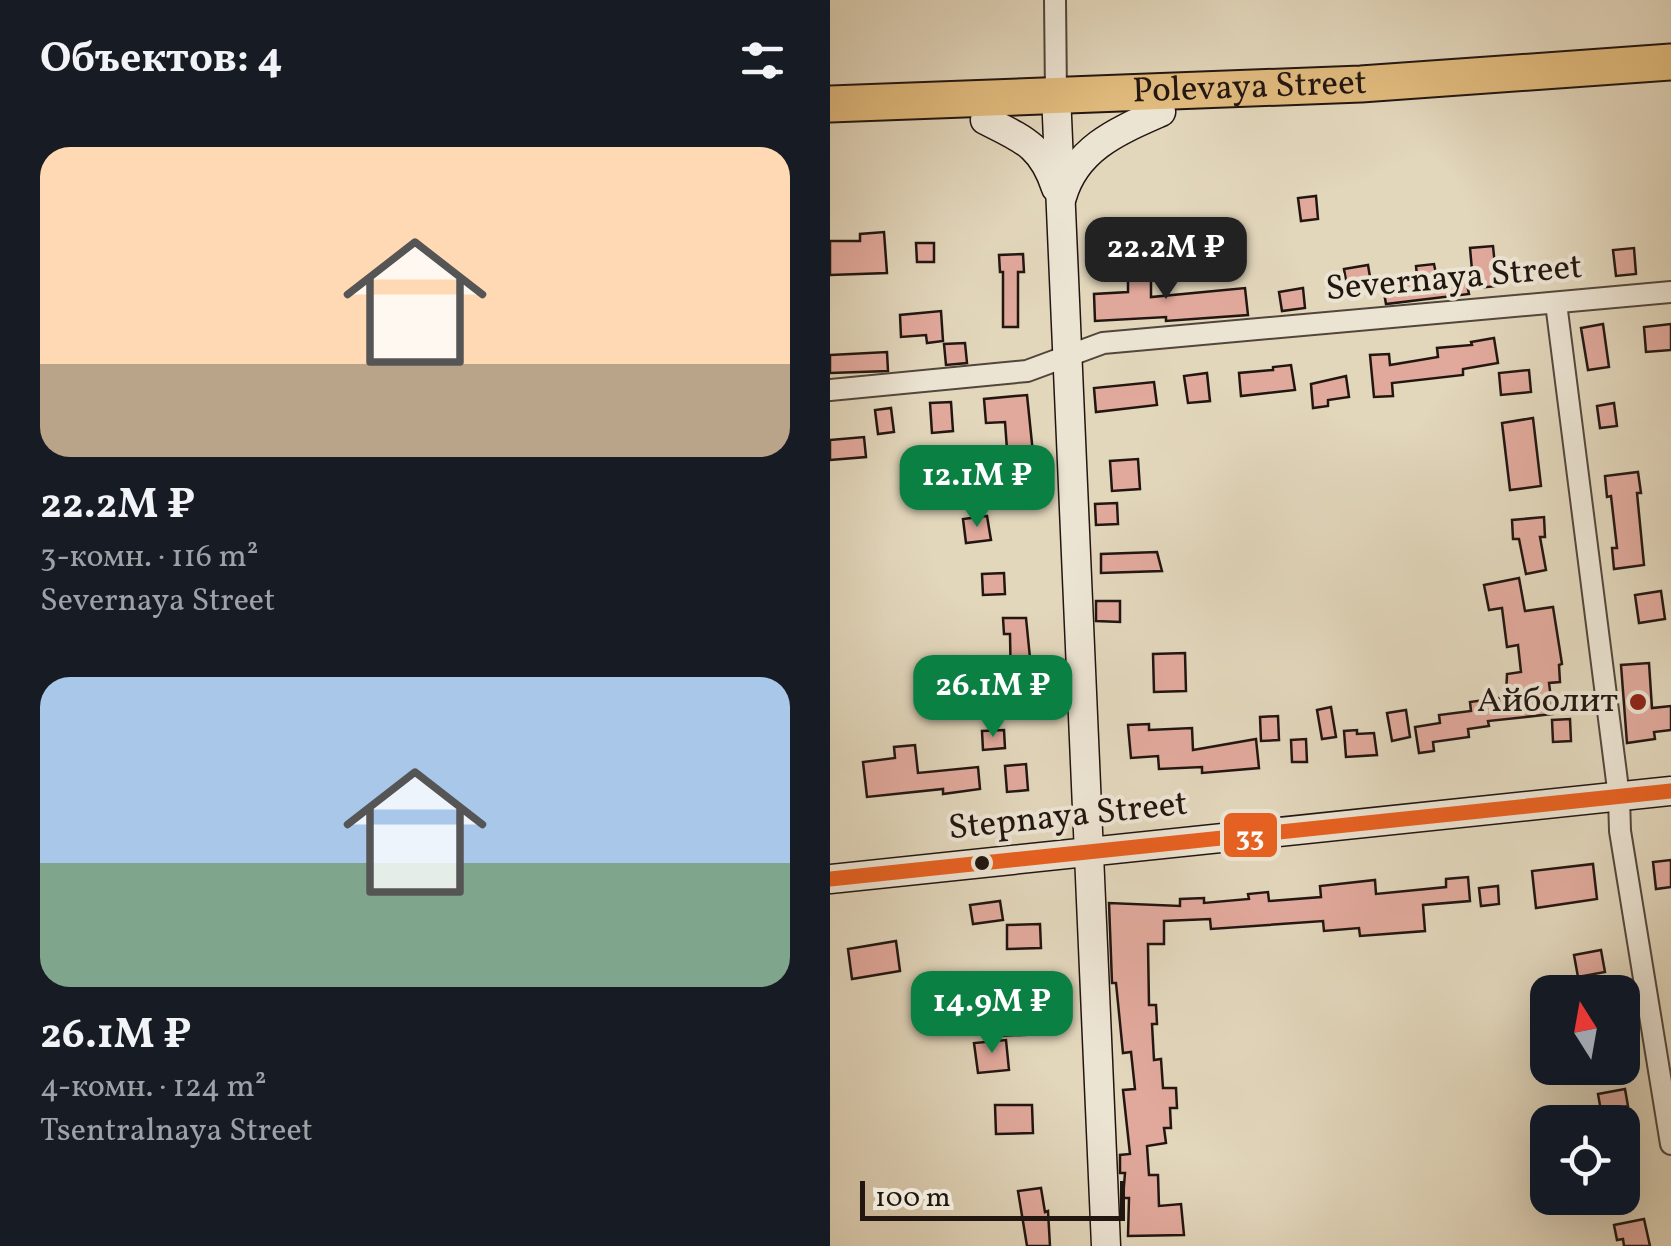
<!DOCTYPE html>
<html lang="ru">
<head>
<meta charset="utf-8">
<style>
	:root { --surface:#171b24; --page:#242831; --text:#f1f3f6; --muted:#9ea1a6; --accent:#0b8043 }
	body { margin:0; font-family:Vollkorn,serif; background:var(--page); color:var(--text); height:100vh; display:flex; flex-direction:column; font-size:38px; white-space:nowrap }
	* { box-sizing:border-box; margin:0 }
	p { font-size:32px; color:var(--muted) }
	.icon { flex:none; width:55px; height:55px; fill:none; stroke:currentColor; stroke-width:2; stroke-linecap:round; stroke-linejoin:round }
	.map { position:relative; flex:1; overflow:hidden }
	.details { display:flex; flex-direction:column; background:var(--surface); width:830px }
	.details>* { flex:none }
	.needle { width:65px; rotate:349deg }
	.buttons { position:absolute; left:700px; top:975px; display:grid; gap:20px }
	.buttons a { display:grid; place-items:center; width:110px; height:110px; border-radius:20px; background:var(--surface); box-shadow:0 10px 40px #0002; font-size:50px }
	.scale { position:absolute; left:30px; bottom:25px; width:265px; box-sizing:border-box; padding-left:10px; border:5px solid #221611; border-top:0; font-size:28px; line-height:35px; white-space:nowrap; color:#221611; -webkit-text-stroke:8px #ece4d3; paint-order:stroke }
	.price { position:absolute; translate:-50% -85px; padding:0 22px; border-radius:20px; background:var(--accent); color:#fff; font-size:32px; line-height:65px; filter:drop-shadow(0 2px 5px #0008) }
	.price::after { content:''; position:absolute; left:50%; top:60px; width:30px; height:22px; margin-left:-15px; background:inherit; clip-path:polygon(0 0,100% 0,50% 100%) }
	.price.on { background:#222; color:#fff }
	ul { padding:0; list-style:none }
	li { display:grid; align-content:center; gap:20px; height:530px; padding:0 40px }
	li span { display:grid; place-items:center; height:310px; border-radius:30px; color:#555 }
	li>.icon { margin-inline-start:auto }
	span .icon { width:180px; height:180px; fill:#fffc; stroke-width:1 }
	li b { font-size:42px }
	h2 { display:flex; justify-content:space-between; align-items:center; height:120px; padding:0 40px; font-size:42px }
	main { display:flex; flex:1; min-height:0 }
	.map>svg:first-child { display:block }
</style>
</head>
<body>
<main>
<section class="details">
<h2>Объектов: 4<svg class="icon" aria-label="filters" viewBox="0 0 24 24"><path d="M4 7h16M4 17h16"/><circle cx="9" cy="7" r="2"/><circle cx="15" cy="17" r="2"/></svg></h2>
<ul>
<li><span style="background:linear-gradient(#ffd9b3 70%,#b9a48a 0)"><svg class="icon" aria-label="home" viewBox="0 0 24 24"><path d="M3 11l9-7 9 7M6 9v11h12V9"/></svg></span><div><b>22.2M ₽</b><p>3-комн. · 116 m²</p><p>Severnaya Street</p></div></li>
<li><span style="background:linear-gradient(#a9c7e8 60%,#7fa58c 0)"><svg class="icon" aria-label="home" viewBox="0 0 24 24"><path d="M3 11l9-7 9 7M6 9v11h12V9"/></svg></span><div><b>26.1M ₽</b><p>4-комн. · 124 m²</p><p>Tsentralnaya Street</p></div></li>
</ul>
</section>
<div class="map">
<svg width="841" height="1246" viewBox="0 0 841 1246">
	<rect width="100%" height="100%" fill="#e2d6bb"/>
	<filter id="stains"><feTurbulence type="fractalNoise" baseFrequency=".002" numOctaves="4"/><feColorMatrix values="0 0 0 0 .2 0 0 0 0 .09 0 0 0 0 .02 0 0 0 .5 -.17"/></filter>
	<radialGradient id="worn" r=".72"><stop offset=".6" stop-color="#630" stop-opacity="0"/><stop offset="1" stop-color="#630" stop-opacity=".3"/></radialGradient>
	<g fill="#e1a99c" stroke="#221611" stroke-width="2.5">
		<path d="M486 196 488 219 471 221 468 198Z"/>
		<path d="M54 232 57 273 0 275V241H30V234Z"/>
		<path d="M86 243H104V262H87Z"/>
		<path d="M663 246 667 286 638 289 639 294 556 304 552 281 587 276 586 266 604 264 606 274 642 270 640 248Z"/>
		<path d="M804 248 806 274 786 276 783 250Z"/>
		<path d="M193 254 194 272H188V327H173V272H170L169 255Z"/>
		<path d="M298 264H321V297L415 288 418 315 336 321V317L265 321 264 294 298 292Z"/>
		<path d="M538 265 541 283 517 287 514 269Z"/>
		<path d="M473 288 475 308 452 311 449 292Z"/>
		<path d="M111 311 113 341 97 343 96 335 71 337 70 315Z"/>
		<path d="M773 324 779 367 758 370 751 328Z"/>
		<path d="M841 324V350L816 352 814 327Z"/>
		<path d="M664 338 668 363 633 369V375L562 383 563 396 544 397 540 355 559 354 560 365 608 357 607 348 642 345 641 342Z"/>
		<path d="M135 343 137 363 116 365 114 344Z"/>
		<path d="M57 352 58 371 0 373V355Z"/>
		<path d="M461 365 465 390 411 396 409 373 443 370V367Z"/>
		<path d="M699 370 701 392 671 395 669 373Z"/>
		<path d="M377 373 380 401 358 403 354 376Z"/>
		<path d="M516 376 519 397 498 400V406L483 408 481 384Z"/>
		<path d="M324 382 327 405 266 412 264 388Z"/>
		<path d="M197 395 203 453 191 454 195 484 170 487 167 465 178 463 175 422 156 423 154 399Z"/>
		<path d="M121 402 123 431 102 433 100 403Z"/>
		<path d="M784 403 787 426 770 428 767 406Z"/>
		<path d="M61 408 64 432 48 434 45 410Z"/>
		<path d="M703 418 711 486 680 490 672 423Z"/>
		<path d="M34 437 36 457 0 460V440Z"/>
		<path d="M308 459 310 489 282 491 280 461Z"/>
		<path d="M808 472 811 493H807L814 565 784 569 782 548H787L781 496 777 497 775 476Z"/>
		<path d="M287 503 288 524 266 525 265 504Z"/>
		<path d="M157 516 161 540 136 543 133 519Z"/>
		<path d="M714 517 715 537H710L716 570 696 574 689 539H683L682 520Z"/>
		<path d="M327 552 332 571 271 573V554Z"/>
		<path d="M174 573 175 594 153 595 152 574Z"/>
		<path d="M689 578 695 611 723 607 732 664 729 665 730 682 719 683 723 714 658 721 659 726 638 729 639 737 603 742 604 751 589 753 585 727 610 723 609 715 641 711 640 702 676 697 677 674 691 672 688 645 677 647 672 608 659 610 654 585Z"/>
		<path d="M831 591 835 619 809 623 805 595Z"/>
		<path d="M266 601H290V622L266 621Z"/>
		<path d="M173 618H196L205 708 176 710 175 690H181L180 634H174Z"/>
		<path d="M355 653 356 691 324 692 323 654Z"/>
		<path d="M819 663 822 708 841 706V730L824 732 825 739 797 743 791 665Z"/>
		<path d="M501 707 506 737 492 739 487 710Z"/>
		<path d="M576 710 580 737 562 741 557 713Z"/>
		<path d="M448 716 449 740 431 741 430 717Z"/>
		<path d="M740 719 741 741 723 742 722 720Z"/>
		<path d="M319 724V730L362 728 363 750 426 739 429 768 372 773V767L329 769 328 756 301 758 298 725Z"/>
		<path d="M174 730 175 748 153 750 152 731Z"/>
		<path d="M527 730V734L544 733 547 755 516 757 514 731Z"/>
		<path d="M476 739 477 762H462L461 740Z"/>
		<path d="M85 745 88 773 148 767 150 789 113 794V789L37 797 33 762 65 758 64 747Z"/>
		<path d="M196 764 198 790 177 792 175 766Z"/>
		<path d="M841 860V887L826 889 823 862Z"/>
		<path d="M763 864 767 899 706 908 702 871Z"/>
		<path d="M638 877 640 901 593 905 595 931 530 936 529 928 494 931 493 921 381 929 380 919 334 921V944H318L319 1005H326L327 1024H322L324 1060 331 1059 333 1088H346L347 1108H340L341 1128H334L336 1143 317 1146 319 1175H328L329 1206 351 1204 354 1235 298 1236 299 1198H293L295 1173H290V1155L300 1154 293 1090 305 1089 301 1052 293 1053 286 983H282L279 903 350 906V899L374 898V903L419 899 418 894 438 892 439 901 491 897 490 886 545 880 546 894 616 887V879Z"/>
		<path d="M668 886 669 904 651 906 649 888Z"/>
		<path d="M170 901 173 920 143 924 140 905Z"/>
		<path d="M210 924 211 948 177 949V925Z"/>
		<path d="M66 941 70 971 22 979 18 949Z"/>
		<path d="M771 950 775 972 748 977 744 955Z"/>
		<path d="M215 1009 216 1034 165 1036 164 1010Z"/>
		<path d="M176 1040 179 1070 148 1073 144 1043Z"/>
		<path d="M795 1089 798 1106 771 1111 768 1094Z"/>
		<path d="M165 1105H202L203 1133 166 1134Z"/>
		<path d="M792 1130H799L808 1171 792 1174Z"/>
		<path d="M211 1188 215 1212 218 1211 220 1246H197L188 1191Z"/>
		<path d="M814 1219 820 1246H794L793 1239 787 1240 784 1225Z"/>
	</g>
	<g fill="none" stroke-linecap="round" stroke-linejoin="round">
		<g stroke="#52463c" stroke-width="24">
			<g id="street">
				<path d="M225 0 226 94"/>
				<path d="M726 303 789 797 790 831 841 1144"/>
				<path d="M0 390 197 371 273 343 841 292"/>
			</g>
		</g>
		<g stroke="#221611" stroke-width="31">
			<g id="secondary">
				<path d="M226 94 276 1246"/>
				<path d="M155 120C193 139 212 145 226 188"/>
				<path d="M232 197C246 148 288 131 331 112"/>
				<path d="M0 879 841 791"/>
			</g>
		</g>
		<g stroke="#221611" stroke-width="39">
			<g id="highway">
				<path id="s1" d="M0 104 531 84 841 62"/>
			</g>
		</g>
		<use href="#street" stroke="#ece4d3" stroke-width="20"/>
		<use href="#secondary" stroke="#ece4d3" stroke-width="28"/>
		<use href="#highway" stroke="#e1bb7e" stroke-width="35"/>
		<g stroke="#ece4d3" stroke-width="22">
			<path id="bus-1" d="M0 879 841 791"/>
		</g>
		<use href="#bus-1" stroke="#e86121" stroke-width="15"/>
	</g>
	<circle fill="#8f2418" stroke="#ece4d3" stroke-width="4" cx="808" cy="702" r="10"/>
	<circle fill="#221611" stroke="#ece4d3" stroke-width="4" cx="152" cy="863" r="9"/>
	<g text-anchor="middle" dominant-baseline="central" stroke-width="8" stroke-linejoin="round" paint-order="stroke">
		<g font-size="35" fill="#221611" stroke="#ece4d3">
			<text stroke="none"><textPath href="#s1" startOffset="420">Polevaya Street</textPath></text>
			<text transform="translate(624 279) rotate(-5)">Severnaya Street</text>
			<text transform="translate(238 817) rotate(-6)">Stepnaya Street</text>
		</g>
		<g font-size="35" fill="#221611" stroke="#ece4d3" text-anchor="end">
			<text x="788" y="702">Айболит</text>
		</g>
	</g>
	<rect stroke="#ece4d3" stroke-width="4" x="392" y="811" width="57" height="48" rx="10" fill="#e86121"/>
	<g font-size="28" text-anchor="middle" font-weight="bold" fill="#fff">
		<text x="420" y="845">33</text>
	</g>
	<rect width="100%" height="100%" filter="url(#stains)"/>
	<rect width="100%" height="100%" fill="url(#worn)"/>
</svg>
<div class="buttons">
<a><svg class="needle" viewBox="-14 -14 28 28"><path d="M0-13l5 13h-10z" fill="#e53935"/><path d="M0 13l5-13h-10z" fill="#9ea1a6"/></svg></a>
<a><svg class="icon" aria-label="locate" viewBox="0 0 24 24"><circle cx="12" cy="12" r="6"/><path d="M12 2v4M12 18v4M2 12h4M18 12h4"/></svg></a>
</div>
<div class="scale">100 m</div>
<b class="price on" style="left:336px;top:302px">22.2M ₽</b>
<b class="price" style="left:147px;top:530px">12.1M ₽</b>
<b class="price" style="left:163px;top:740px">26.1M ₽</b>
<b class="price" style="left:162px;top:1056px">14.9M ₽</b>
</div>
</main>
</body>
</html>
